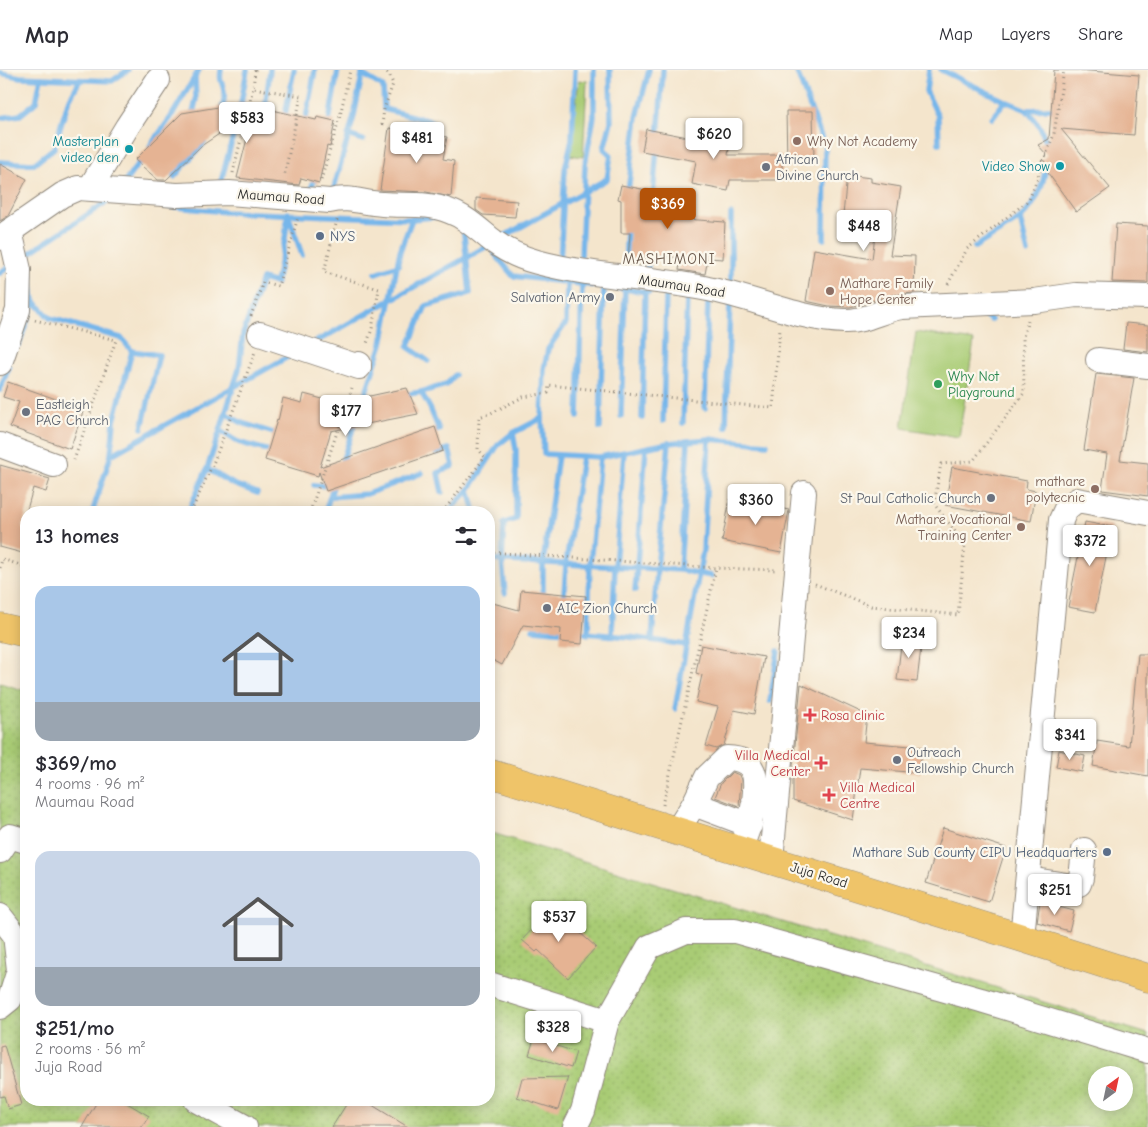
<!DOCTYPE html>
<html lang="en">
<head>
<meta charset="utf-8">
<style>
	:root { --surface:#fff; --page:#f7f7f7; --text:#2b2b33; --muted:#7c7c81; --line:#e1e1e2; --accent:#b45309 }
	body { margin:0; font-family:"Comic Neue",sans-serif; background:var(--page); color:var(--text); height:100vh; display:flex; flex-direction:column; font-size:19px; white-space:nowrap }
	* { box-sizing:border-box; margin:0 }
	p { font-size:16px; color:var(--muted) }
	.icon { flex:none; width:28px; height:28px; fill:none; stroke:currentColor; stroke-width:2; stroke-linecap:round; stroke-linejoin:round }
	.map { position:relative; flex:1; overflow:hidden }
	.side { position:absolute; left:20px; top:436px; width:475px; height:600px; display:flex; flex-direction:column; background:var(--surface); border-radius:20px; box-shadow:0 2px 12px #0003 }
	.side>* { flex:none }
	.needle { width:32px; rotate:33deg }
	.fabs { position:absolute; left:1088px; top:996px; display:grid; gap:10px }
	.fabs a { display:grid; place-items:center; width:45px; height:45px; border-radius:50%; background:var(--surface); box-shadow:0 2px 12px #0003; font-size:25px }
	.price { position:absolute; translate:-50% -42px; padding:0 11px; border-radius:5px; background:#fff; color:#222; font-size:16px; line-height:32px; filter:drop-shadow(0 1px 2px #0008) }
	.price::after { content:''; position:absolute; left:50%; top:30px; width:15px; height:11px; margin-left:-8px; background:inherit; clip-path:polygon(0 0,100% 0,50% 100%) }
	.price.current { background:var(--accent); color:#fff }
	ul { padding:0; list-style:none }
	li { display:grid; align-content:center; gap:10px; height:265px; padding:0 15px }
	li span { display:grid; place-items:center; height:155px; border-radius:15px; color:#555 }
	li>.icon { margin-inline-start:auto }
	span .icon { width:90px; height:90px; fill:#fffc; stroke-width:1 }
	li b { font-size:21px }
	h2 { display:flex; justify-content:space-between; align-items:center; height:60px; padding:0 15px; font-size:21px }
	header { display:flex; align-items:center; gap:30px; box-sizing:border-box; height:70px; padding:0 25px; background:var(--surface); border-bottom:1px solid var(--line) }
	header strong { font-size:24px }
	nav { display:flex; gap:28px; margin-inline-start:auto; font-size:18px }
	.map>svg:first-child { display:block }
</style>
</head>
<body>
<header>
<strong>Map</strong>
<nav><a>Map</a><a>Layers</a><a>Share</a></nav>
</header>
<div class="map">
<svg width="1148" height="1057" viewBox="0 0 1148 1057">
	<defs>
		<pattern id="grass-dots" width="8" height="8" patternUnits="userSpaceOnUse" patternTransform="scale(1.25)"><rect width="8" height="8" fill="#a9cc75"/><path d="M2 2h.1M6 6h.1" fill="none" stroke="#92af65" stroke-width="1.8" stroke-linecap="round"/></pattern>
	</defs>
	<rect width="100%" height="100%" fill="#fbf7ec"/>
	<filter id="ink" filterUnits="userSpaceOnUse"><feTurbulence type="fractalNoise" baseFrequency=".02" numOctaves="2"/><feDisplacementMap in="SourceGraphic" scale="10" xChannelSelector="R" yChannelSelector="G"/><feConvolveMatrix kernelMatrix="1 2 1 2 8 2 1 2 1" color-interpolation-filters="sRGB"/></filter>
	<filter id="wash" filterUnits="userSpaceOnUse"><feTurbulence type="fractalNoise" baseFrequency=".0096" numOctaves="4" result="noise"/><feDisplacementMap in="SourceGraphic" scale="20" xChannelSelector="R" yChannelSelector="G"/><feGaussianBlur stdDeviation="1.12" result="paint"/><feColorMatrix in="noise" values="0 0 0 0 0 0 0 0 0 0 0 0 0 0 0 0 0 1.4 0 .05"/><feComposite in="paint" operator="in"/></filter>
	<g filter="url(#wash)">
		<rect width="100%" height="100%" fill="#f4e5cc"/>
		<path fill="url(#grass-dots)" stroke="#6a7c50" fill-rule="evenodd" d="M0 613 26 621V1030H489V762L1148 964V1057H0ZM1096 1005H1124V1032H1096Z"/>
		<g fill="#a9cc75" stroke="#6a7c50">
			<path d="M579 10 587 11 583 87 569 85Z"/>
			<path d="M916 262 974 271 959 367 902 358Z"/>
		</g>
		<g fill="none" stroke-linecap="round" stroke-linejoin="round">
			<g stroke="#76b6ea" stroke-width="5.5">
				<path d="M221 0C219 13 222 10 224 21 225 27 223 36 221 42"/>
				<path d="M796 0 825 77 824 169"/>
				<path d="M929 0 926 21 938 46 939 73"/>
				<path d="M941 0 1005 31 1027 40 1040 57 1048 77"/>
				<path d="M0 3 20 7 112 11 128 0"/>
				<path d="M362 4 383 17 384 39 431 51 436 71"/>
				<path d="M1027 40 1050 39"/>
				<path d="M264 46 270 0"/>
				<path d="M192 47 196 30 195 7"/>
				<path d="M0 48 20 45 36 32 41 8"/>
				<path d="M992 48 1005 31"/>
				<path d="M284 50 294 0"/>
				<path d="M305 53 315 0"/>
				<path d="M328 57 338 0"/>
				<path d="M348 65 363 70"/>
				<path d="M658 68 663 0"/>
				<path d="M150 76 171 47 199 0"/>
				<path d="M0 92 34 94 54 78 68 32 80 10"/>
				<path d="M174 107 204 73"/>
				<path d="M123 115 142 88"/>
				<path d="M219 119 239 44 247 0"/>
				<path d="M628 122 637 47 649 0"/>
				<path d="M310 125 315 105"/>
				<path d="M332 125 354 46 363 0"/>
				<path d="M653 128 657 77"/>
				<path d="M166 136 226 142 412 149 434 147"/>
				<path d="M731 144V217"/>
				<path d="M289 147 302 185"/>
				<path d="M499 169 607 109 611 85 604 79 611 52 610 0"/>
				<path d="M975 177 1020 149"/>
				<path d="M1028 183 1020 149C1035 135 1044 115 1046 94"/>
				<path d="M495 184 513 206 649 222"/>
				<path d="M581 185 585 94 594 47V0"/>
				<path d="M22 188 105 133 111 127"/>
				<path d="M560 192 565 99 572 69 575 0"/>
				<path d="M625 199 627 157"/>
				<path d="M0 203 12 194"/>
				<path d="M376 203 398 195"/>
				<path d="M647 205 649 179"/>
				<path d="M34 231 50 248 121 268 132 281 114 351 111 385 93 440"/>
				<path d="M978 241 991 250"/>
				<path d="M19 274 34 231 30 199"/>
				<path d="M312 274 489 175"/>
				<path d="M132 281 159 285 142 358"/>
				<path d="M428 291 408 277 426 236 470 223 463 155"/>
				<path d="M0 320 9 297"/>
				<path d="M421 322 430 338 439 360 430 363"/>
				<path d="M403 325 421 322 446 315 455 305"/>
				<path d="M362 334 382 274 400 181 412 149"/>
				<path d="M705 338 708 228"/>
				<path d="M225 343 242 353 280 365"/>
				<path d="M621 346 625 219"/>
				<path d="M578 347 582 214"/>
				<path d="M542 348 544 384 600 387 669 373 709 369 767 374"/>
				<path d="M642 348 645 221"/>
				<path d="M663 351 666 224"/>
				<path d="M683 353 687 226"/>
				<path d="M726 357 730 231"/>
				<path d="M600 358 604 217"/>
				<path d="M220 361 238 372 273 382"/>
				<path d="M436 383 449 379 453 396 438 403 442 422"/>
				<path d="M111 385 295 283"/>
				<path d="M341 395 356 350"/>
				<path d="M207 399 233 414 257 423"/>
				<path d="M314 415 330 416"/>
				<path d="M469 420 475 442"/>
				<path d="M330 427 367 424 422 403"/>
				<path d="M188 442 207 399 220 361 239 299 243 264 262 209 276 213 285 169 288 143"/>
				<path d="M325 442 335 411"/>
				<path d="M448 442 469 420 498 375 513 363 542 348 544 299 548 279 566 253 567 212 565 210"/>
				<path d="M489 490 680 500 711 506"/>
				<path d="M680 500 688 371"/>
				<path d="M635 520 646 378"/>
				<path d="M505 523 502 491 504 453 516 449V380L513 363"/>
				<path d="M543 523V493L558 386"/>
				<path d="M564 524 566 494 582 387"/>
				<path d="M533 559 568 562"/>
				<path d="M585 563 629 567 687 575"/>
				<path d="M588 564 590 495 600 387"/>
				<path d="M612 566 615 497 624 383"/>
				<path d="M652 570 657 499 669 373"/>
				<path d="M770 631 778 581"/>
				<path d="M675 639 703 480 709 369"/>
			</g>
		</g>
		<g id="blocks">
			<g fill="#e5b393">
				<path d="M1054 0H1078L1139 5 1134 65 1061 59 1110 118 1076 142 1040 92 1047 85 1038 75 1049 69Z"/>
				<path d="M242 33 316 50 317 47 335 51 330 77 327 76 319 113 301 108 299 115 237 108 254 41 201 76 166 110H158L135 90 182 43Z"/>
				<path d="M786 41H813L814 91 787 92Z"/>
				<path d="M389 58 447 67 443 89 454 91 451 127 426 122 380 120Z"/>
				<path d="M646 59 698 69 699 66 730 72 728 85H782V110H730L728 121 692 114 696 91 642 81Z"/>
				<path d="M0 94 27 109 8 146 0 151Z"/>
				<path d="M847 105 871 108V112L901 117 890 185 915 186 914 223 892 225 850 237 829 236 806 231 814 179 872 189 876 158 842 155Z"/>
				<path d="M621 115 683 127 680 147 685 149 725 152 723 189 708 188 705 204 679 200 681 188 645 185V192L628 191 630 163H621V130L618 129Z"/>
				<path d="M476 128 517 131 515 147 483 145 476 140Z"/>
				<path d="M1116 154 1148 156V213L1112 212Z"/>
				<path d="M1126 253 1148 255V282L1123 279Z"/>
				<path d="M1096 304 1134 308 1120 390 1148 393V426L1102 420 1107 384 1084 380Z"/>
				<path d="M8 312 84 339 70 379 10 357 19 332 3 327Z"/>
				<path d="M407 318 418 344 331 361 320 397 435 357 443 381 326 421 319 402 318 406 265 390 277 350 278 351 283 328 302 333 304 324 337 333Z"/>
				<path d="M0 395 50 409 46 422 33 418 22 458 26 459V484L0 477Z"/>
				<path d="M952 397 1027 411 1026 419 1036 421 1031 451 945 435Z"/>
				<path d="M730 429 789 440 781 483 722 471Z"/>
				<path d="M1085 452 1112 457 1095 542 1068 537Z"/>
				<path d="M521 520 586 526 582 574 560 572 561 559 523 555 502 595 489 588V532L519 540Z"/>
				<path d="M902 566 922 569 917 612 897 610Z"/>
				<path d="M701 575 764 587 754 644 734 640 724 675 716 679 706 676 718 637 696 632 702 605 696 603Z"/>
				<path d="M1138 584H1148V706L1093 696 1097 671 1129 676Z"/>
				<path d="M801 614 867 645 864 672 922 677 920 703 860 698 853 750 793 731V695Z"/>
				<path d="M1059 680 1085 686 1082 702 1056 697Z"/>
				<path d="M732 702 739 705 741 710 739 736 715 727 721 713Z"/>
				<path d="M943 758 1006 778 989 832 926 813Z"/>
				<path d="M1040 832 1074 841 1069 861 1037 852Z"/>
				<path d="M552 838 596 877 568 908 538 880 536 882 522 870Z"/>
				<path d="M534 969 576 982 571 998 529 985Z"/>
				<path d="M4 975 21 1035 8 1039 4 1026 0 1027V976Z"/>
				<path d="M568 1007 558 1040 517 1027 522 1008Z"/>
				<path d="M98 1030H122L149 1046 142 1057H82Z"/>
				<path d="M349 1030H364L408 1057H332Z"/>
			</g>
		</g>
	</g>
	<g filter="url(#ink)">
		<use href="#blocks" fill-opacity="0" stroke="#90887c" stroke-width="1"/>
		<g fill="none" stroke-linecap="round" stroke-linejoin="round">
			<g stroke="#90887c" stroke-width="26">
				<g id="minor">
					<path d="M90 118 127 57 158 10"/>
					<path d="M0 168 62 125 78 118 177 125 229 123 330 131C349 126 363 133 382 134 405 136 428 132 449 141 466 147 479 160 493 171 505 180 522 188 537 192 593 207 652 207 708 219 752 227 801 250 844 251 865 252 881 240 902 237L1034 231 1076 225 1148 227"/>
					<path d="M260 264 359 297V294"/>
					<path d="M1098 290 1148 296"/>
					<path d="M0 293 18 240 19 200 10 161"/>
					<path d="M0 375 54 395"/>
					<path d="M694 734 750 755"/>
					<path d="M677 761 694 734 707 707 727 688C757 689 757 707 754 732 751 751 747 762 740 780"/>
					<path d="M0 781 10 766 26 771"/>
					<path d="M771 790 804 423"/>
					<path d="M1028 809 1073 816 1079 814 1081 808 1084 780"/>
					<path d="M0 846 15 865 19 900 10 929 0 937"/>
					<path d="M1022 868 1061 450 1066 439 1077 430 1148 443"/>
					<path d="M489 914 607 951 583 1041 575 1057"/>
					<path d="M607 951 649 877 686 861H735L981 930 1148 981"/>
					<path d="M196 1030 245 1057"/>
				</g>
			</g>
			<g stroke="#90887c" stroke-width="29">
				<g id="major">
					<path d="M0 557 26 563"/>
					<path d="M489 703 1022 868 1148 908"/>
				</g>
			</g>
			<g stroke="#90887c" stroke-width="3" stroke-dasharray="1 4" stroke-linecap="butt">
				<path d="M255 0 253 18 301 26 284 107"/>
				<path d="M382 55 384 39 393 14 389 4 384 0"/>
				<path d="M233 103 253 18"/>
				<path d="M321 110 340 46 350 0"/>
				<path d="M337 150 324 202 379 219 372 259 366 276"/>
				<path d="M948 214 967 179 1029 130 1054 64 1064 0"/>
				<path d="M251 246 263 212 278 216 298 147"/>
				<path d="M35 250 116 270 74 390"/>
				<path d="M191 442 215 389 255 282"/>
				<path d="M310 442 353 315"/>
				<path d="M443 442 485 387 478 379 479 347 491 343 523 327 548 323 549 315 773 338 780 259"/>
				<path d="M489 482 716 498 778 500"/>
				<path d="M0 498 2 489 26 497"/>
				<path d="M815 514 871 536 958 545 965 474 934 434 941 394 973 391 1024 323 1023 267 1028 250"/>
				<path d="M663 735 716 498"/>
			</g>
			<use href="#minor" stroke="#fff" stroke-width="24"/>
			<use href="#major" stroke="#efc469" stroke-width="28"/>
		</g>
	</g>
	<g fill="#8d6e63" stroke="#fbf7ec" stroke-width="2">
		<circle cx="797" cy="71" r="5"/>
		<circle cx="830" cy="221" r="5"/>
		<circle cx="1095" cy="419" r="5"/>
		<circle cx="1021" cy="457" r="5"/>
	</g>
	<g fill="#0f9aa8" stroke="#fbf7ec" stroke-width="2">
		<circle cx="129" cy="79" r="5"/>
		<circle cx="1060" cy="96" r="5"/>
	</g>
	<g fill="#6b7280" stroke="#fbf7ec" stroke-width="2">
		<circle cx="766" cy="97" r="5"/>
		<circle cx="610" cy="227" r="5"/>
		<circle cx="26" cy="342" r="5"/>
		<circle cx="991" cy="428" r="5"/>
		<circle cx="547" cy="538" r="5"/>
		<circle cx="897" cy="690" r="5"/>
	</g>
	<g fill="#5c6f8a" stroke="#fbf7ec" stroke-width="2">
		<circle cx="320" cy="166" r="5"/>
		<circle cx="1107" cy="782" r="5"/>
	</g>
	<circle fill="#2e9e5b" stroke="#fbf7ec" stroke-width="2" cx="938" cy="314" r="5"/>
	<g fill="#e0444e" stroke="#fbf7ec" stroke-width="2">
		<path d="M807.5 637.5h5v5h5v5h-5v5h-5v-5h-5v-5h5z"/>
		<path d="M818.5 685.5h5v5h5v5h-5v5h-5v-5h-5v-5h5z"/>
		<path d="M826.5 717.5h5v5h5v5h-5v5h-5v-5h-5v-5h5z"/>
	</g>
	<g text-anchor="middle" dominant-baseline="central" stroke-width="4.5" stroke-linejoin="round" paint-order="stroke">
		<g font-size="14" fill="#0d838f" stroke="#fbf7ec" text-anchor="end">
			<text x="119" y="71">Masterplan<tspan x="119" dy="16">video den</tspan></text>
			<text x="1050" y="96">Video Show</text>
		</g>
		<g font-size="14" fill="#785e54" stroke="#fbf7ec" text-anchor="start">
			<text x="807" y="71">Why Not Academy</text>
			<text x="840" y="213">Mathare Family<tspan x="840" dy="16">Hope Center</tspan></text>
			<text x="1085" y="411" text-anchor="end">mathare<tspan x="1085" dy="16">polytecnic</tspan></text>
			<text x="1011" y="449" text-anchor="end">Mathare Vocational<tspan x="1011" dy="16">Training Center</tspan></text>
		</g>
		<g font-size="14" fill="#5b616d" stroke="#fbf7ec" text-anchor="start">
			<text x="776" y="89">African<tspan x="776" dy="16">Divine Church</tspan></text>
			<text x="600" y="227" text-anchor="end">Salvation Army</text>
			<text x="36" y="334">Eastleigh<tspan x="36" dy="16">PAG Church</tspan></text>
			<text x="981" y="428" text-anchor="end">St Paul Catholic Church</text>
			<text x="557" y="538">AIC Zion Church</text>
			<text x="907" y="682">Outreach<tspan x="907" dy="16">Fellowship Church</tspan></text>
		</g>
		<g font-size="14" fill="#2b2b2b" stroke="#fbf7ec">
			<text transform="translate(281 127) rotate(4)">Maumau Road</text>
			<text transform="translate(682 216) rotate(9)">Maumau Road</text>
			<text transform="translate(819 805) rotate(17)">Juja Road</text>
		</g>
		<g font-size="14" fill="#4e5e75" stroke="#fbf7ec" text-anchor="start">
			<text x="330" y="166">NYS</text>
			<text x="1097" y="782" text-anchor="end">Mathare Sub County CIPU Headquarters</text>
		</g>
		<g font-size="14" fill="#27864d" stroke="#fbf7ec" text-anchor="start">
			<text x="948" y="306">Why Not<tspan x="948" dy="16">Playground</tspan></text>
		</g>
		<g font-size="14" fill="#be3a42" stroke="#fbf7ec" text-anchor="start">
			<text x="821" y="645">Rosa clinic</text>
			<text x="810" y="685" text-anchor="end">Villa Medical<tspan x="810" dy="16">Center</tspan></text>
			<text x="840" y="717">Villa Medical<tspan x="840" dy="16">Centre</tspan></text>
		</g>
		<g font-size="15" letter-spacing="1" fill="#6c5b4f" stroke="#fbf7ec">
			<text x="669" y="189">MASHIMONI</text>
		</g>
	</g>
</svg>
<div class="fabs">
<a><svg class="needle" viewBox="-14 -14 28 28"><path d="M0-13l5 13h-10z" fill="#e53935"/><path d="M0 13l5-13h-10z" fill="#7c7c81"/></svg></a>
</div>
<b class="price" style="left:247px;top:74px">$583</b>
<b class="price" style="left:714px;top:90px">$620</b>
<b class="price" style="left:417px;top:94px">$481</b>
<b class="price current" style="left:668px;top:160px">$369</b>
<b class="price" style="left:864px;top:182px">$448</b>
<b class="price" style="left:346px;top:367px">$177</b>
<b class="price" style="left:756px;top:456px">$360</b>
<b class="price" style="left:1090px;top:497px">$372</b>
<b class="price" style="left:909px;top:589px">$234</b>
<b class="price" style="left:1070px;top:691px">$341</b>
<b class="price" style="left:1055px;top:846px">$251</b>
<b class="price" style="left:559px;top:873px">$537</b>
<b class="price" style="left:553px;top:983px">$328</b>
<section class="side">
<h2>13 homes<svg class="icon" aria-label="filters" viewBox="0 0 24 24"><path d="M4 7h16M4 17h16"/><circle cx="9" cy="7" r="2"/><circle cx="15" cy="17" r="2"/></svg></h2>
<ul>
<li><span style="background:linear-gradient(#a9c7e8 75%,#9aa5b1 0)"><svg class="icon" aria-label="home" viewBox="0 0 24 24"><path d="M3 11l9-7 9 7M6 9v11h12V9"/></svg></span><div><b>$369/mo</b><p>4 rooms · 96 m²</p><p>Maumau Road</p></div></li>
<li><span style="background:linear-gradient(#c9d6e8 75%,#9aa5b1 0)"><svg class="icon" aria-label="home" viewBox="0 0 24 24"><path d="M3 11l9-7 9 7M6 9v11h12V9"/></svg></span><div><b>$251/mo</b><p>2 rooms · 56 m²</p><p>Juja Road</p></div></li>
</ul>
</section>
</div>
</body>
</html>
